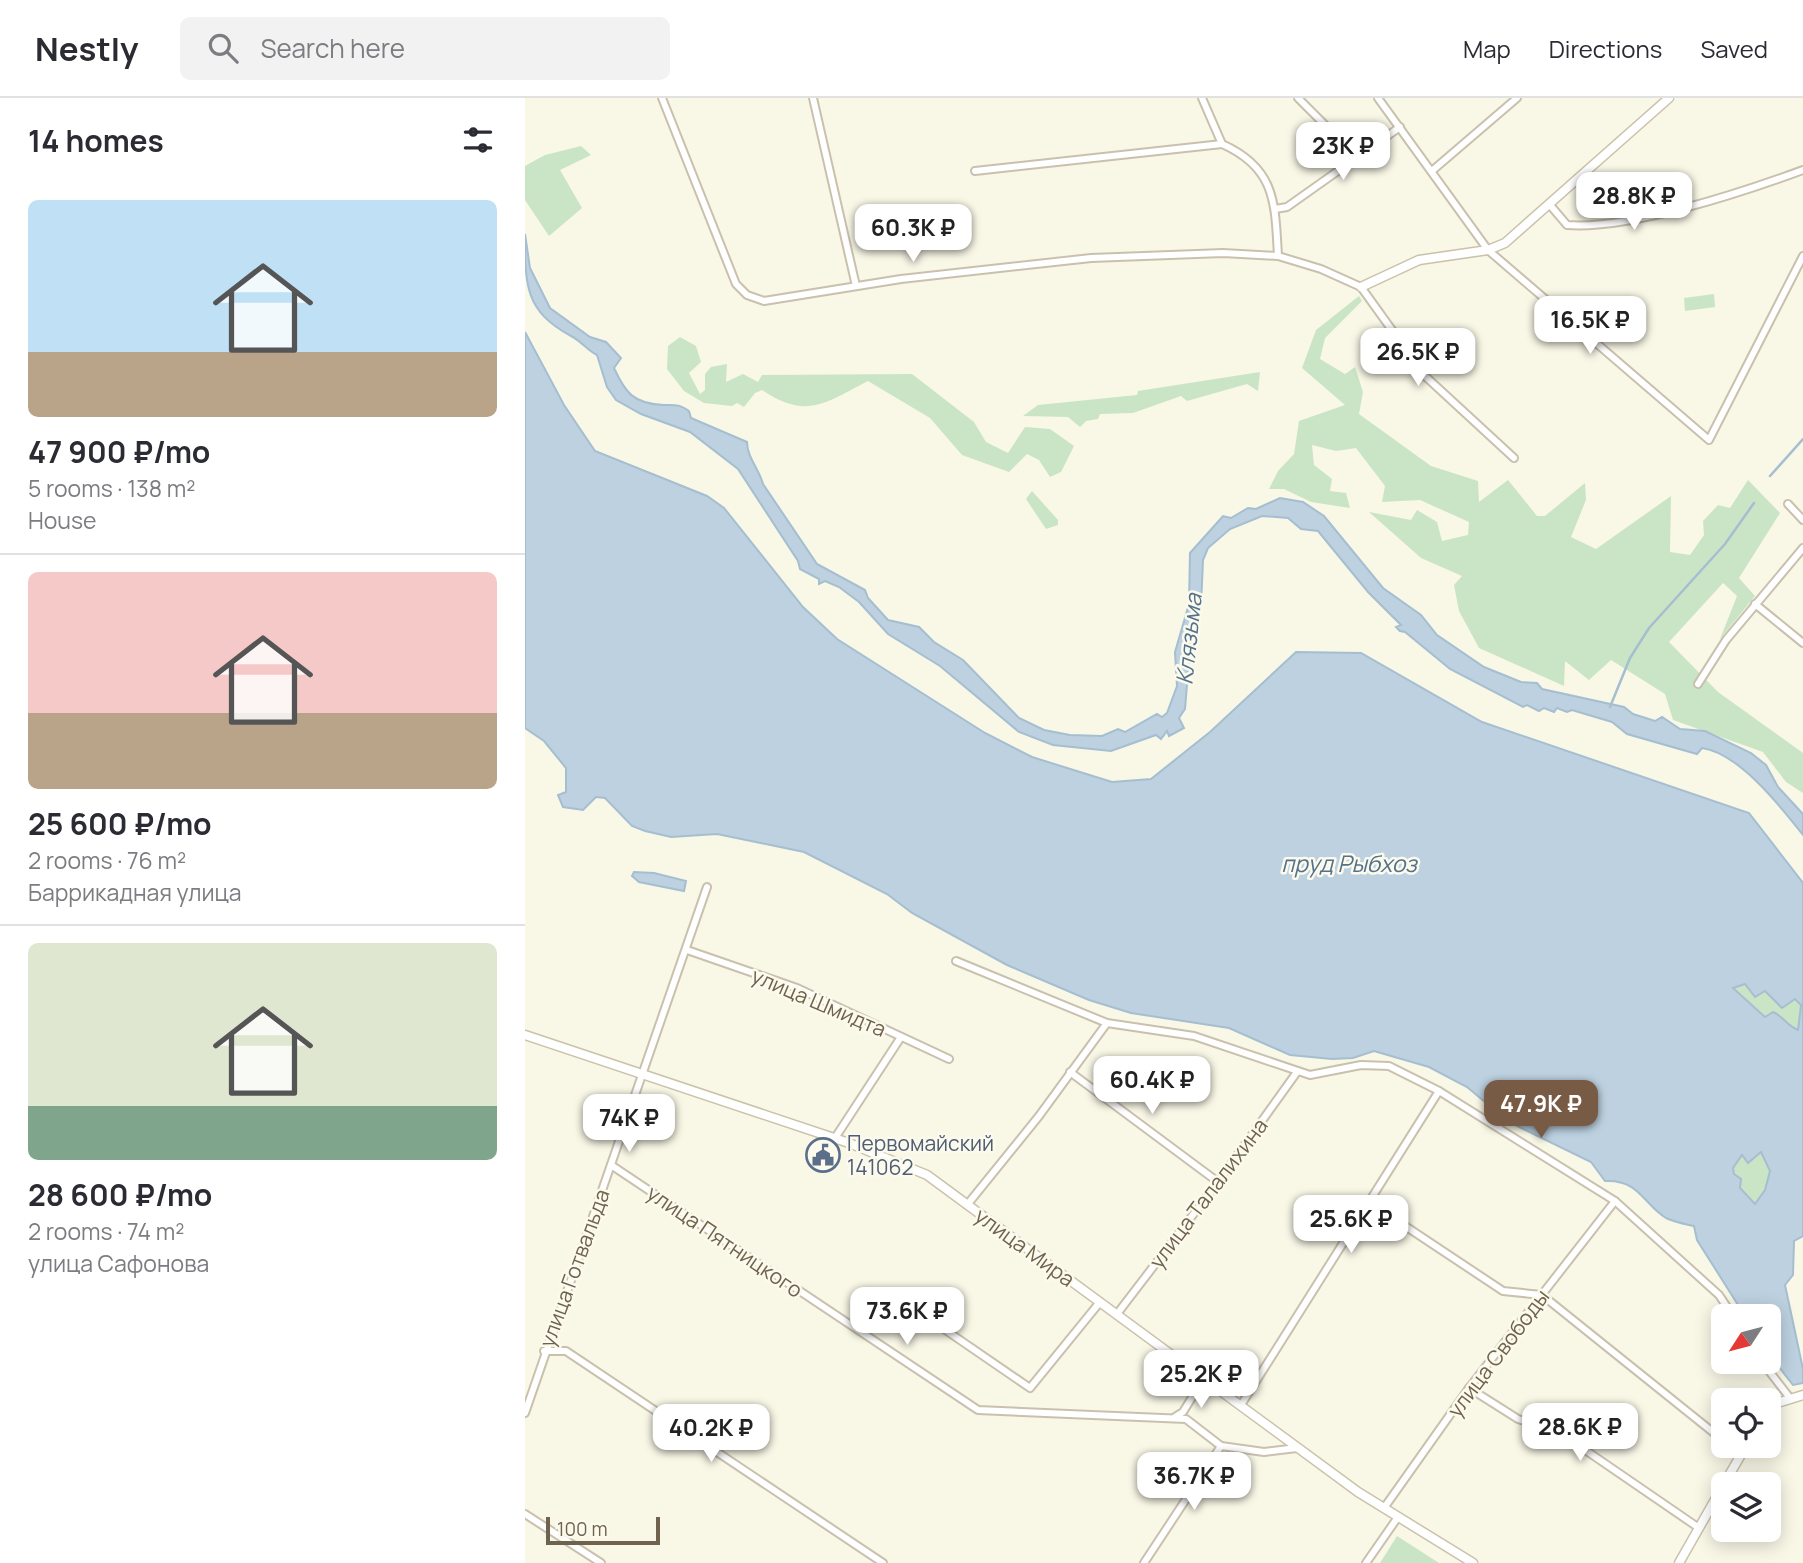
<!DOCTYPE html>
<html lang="en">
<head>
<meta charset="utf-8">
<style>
	:root { --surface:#fff; --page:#f2f2f3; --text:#2b2b33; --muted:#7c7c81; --line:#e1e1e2; --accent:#775b45 }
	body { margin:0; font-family:Manrope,sans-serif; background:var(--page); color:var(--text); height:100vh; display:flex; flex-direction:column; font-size:26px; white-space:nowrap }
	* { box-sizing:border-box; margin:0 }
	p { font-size:23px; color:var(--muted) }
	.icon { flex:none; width:38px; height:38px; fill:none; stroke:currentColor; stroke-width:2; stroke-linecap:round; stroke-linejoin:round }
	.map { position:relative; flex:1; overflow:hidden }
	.side { display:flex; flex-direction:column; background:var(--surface); width:525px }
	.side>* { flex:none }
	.needle { width:46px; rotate:234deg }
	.fabs { position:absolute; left:1186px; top:1206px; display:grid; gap:14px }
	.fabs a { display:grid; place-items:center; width:70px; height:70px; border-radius:10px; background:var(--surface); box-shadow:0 4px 18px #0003; font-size:35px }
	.scale { position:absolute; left:21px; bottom:18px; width:114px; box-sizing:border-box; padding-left:7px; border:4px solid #6f634e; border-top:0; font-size:19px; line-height:24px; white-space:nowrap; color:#6f634e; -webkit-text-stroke:5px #fcfaec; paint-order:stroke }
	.price { position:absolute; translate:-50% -60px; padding:0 16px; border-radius:14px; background:#fff; color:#222; font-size:23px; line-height:46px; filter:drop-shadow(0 2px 4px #0008) }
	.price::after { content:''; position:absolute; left:50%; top:42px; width:21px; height:16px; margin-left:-10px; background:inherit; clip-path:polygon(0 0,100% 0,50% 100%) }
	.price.current { background:var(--accent); color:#fff }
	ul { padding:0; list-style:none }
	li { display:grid; align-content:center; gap:14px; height:371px; padding:0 28px }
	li+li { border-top:2px solid var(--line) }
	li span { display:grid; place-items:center; height:217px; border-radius:10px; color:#555 }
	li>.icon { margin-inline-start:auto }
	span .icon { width:126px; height:126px; fill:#fffc; stroke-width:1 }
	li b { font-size:30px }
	h2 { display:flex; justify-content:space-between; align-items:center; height:84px; padding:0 28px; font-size:30px }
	header { display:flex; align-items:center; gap:42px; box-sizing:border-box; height:98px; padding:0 35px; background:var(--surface); border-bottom:2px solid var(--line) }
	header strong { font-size:33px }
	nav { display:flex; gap:38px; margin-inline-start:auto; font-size:24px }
	.search { width:490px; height:63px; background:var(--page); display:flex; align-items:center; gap:18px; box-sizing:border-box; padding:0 24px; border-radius:10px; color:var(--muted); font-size:26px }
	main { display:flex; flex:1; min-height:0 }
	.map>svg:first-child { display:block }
</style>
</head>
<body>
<header>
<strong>Nestly</strong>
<div class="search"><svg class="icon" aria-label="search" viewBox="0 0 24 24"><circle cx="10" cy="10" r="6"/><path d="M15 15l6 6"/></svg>Search here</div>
<nav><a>Map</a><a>Directions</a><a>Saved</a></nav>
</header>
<main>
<section class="side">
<h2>14 homes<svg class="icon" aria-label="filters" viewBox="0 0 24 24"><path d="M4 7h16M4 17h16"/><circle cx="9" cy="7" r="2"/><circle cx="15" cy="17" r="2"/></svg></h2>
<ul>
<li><span style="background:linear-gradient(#bfe0f5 70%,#b9a48a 0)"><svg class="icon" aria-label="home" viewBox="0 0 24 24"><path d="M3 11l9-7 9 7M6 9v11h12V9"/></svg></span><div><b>47 900 ₽/mo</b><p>5 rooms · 138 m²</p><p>House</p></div></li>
<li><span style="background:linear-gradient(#f6c9c9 65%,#b9a48a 0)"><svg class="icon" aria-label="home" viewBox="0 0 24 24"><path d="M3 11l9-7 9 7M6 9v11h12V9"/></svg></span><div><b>25 600 ₽/mo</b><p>2 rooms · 76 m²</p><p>Баррикадная улица</p></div></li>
<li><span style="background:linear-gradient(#dfe7d0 75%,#7fa58c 0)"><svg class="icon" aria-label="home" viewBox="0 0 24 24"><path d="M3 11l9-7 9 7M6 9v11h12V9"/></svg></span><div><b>28 600 ₽/mo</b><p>2 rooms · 74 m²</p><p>улица Сафонова</p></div></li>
</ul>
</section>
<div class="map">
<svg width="1278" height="1465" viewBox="0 0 1278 1465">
	<rect width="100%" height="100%" fill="#f9f7e6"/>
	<g fill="#cae5c6">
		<path d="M56 48 66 57 35 72 57 110 24 138 0 102V68L20 57Z"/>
		<path d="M1189 196 1190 209 1160 213 1159 200Z"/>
		<path d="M834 198 837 203 800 240 795 261 820 276 830 269 838 294 834 316 906 368 953 383 954 404 983 382 1012 418H1020L1060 385 1061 402 1046 439 1071 451 1146 398 1145 454 1165 457 1179 437 1178 423 1193 407 1205 410 1223 382 1255 415 1214 480 1230 498 1195 541 1212 498 1198 485 1144 544 1193 594 1278 655V695L1261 684 1238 654 1148 622 1140 596 1086 562 1064 582 1040 563 1039 588 954 550 934 513 929 487 937 478 896 460 844 414 886 422 892 412 912 424 917 443 943 437 944 424 895 402 857 404 860 388 831 350 811 353 787 347 789 367 807 381 805 393 821 395 825 410 786 404 759 391H744L753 373 769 356 774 323 820 307 777 270 791 232Z"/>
		<path d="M155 239 171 248 176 264 164 275 175 296 180 292V276L186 269 202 266 201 284 218 276 233 284 237 277 387 276 449 324 461 344 483 355 500 329 525 331 549 348 536 374 525 379 514 362 502 356 484 374 437 357 405 320 343 283C300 305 282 322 237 292L230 295 219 309 212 305 207 308 179 305 159 293 142 271 143 248Z"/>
		<path d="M735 274 733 293 722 286 662 303 656 298 608 315 575 316 573 321 561 323 555 329 543 319 498 318 513 307 612 297 613 293Z"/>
		<path d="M507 393 533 422V427L521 431 501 401Z"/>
		<path d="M1220 885 1270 901 1276 907 1273 932 1248 914 1241 919 1208 889Z"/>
		<path d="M1236 1054 1245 1073 1240 1092 1231 1106 1215 1090 1208 1070 1217 1056 1229 1061Z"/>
		<path d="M872 1438 914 1465H855Z"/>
	</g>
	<g fill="#bdd1e0" stroke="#a5bed0" stroke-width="2" fill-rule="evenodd">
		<path d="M0 136 5 170 25 210 65 239 81 244 96 260 89 270C100 294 108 306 139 307 150 307 154 306 164 313L166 320 222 344C222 359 234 371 238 386L292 466 340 492 343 500 363 522 394 529 409 544 438 562 494 620 519 632 545 637 577 638 593 631 600 634 632 616 637 619 642 615 652 588 650 554 664 506 665 455 698 418 706 420 723 410 731 411 755 400 778 404 799 418 858 490 896 517 912 537 959 569 996 584 1012 585 1017 591 1099 609 1108 616 1130 623 1137 619 1155 631 1180 633 1226 655 1241 667 1253 689 1278 716V737C1256 709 1214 655 1177 650L1172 656 1102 636 1087 624 1047 612 1042 614 1032 610 1029 614 1019 610 1014 613 1002 607 998 609 925 571 880 534 875 533 871 529 876 527 843 494 793 433 776 431 763 420 737 418 705 431 683 450 678 462 676 508 665 550 660 611 654 620 659 630 644 638 642 633 636 641 631 637 586 653 528 647 494 634 415 568 363 536 334 504 314 489 300 483 294 486V481L275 471 273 463 213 371 165 334 116 316 91 302 82 289 72 257C62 252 56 243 46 238 0 213 0 188 0 136Z"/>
		<path d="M0 234 39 307 70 353 182 398 199 410 278 509 312 541 460 635 507 659 587 684 626 681 685 634 771 554 836 555 957 624 1224 715 1278 785V1138L1269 1143 1268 1177 1260 1187 1278 1271V1285L1268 1287C1244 1257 1244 1256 1244 1218H1220L1172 1142 1169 1128C1160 1126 1149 1124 1141 1120 1119 1107 1114 1081 1080 1083L1066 1064 984 1024 942 989 904 969 849 953 828 960 807 961 765 957 704 930 606 915 564 902 482 867 387 815 362 796 279 754 192 736 146 739 120 733 107 728 80 700 71 699 58 712 38 709 33 697 41 694V670L19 643 0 630ZM1220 886 1230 899 1240 893 1257 910 1270 901 1276 907 1273 932C1262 928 1258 918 1248 914L1240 919 1208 890ZM1236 1054 1245 1073 1240 1092 1230 1106 1215 1090 1216 1081 1209 1076 1208 1070 1217 1057 1223 1065Z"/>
		<path d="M109 774 129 775 161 783 159 793 114 784 107 778Z"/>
	</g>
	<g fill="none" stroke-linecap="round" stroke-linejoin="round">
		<g stroke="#a5bed0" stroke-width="2.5">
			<path d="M1245 378 1278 341"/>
			<path d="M1085 609 1105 560 1124 530 1200 446 1229 405"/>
		</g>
		<g stroke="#c9c1ae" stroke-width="10">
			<g id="street">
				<path d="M137 0 211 186 222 197 239 203 376 181 566 160 698 155 753 158 796 171 836 189 900 278 989 360"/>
				<path d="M288 0 331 188"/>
				<path d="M677 0 697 46"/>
				<path d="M773 0 831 58"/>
				<path d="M853 0 963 152 1184 342 1278 158"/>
				<path d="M908 72 992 0"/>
				<path d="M450 73 697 46C751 70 750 105 753 158"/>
				<path d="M1025 107 1042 127C1104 132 1218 94 1278 72"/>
				<path d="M750 111 762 109 875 29"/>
				<path d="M1263 406 1278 422"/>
				<path d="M1230 506 1278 545"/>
				<path d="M1173 586 1201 542 1278 450"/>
				<path d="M162 852 272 890 424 961"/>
				<path d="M431 863 582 925 669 938 785 977 836 967 864 968 914 993 1090 1103 1194 1197 1208 1218"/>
				<path d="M545 974 693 1084"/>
				<path d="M310 1040 376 939"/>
				<path d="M86 1067 453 1312 661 1321 696 1348 739 1354 772 1350"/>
				<path d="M844 1104 978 1193 1017 1197 1199 1343"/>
				<path d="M442 1107 514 1018 582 925"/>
				<path d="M592 1216 693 1084 772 974"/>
				<path d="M403 1220 505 1290 575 1204"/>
				<path d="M19 1253H41L358 1465"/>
				<path d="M1237 1264 1265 1300"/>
				<path d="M944 1290 993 1321 1034 1334 1174 1430"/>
				<path d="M716 1307 914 993"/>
				<path d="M0 1315 182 789"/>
				<path d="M650 1319 658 1314 679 1280"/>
				<path d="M1204 1348 1215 1356"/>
				<path d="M859 1410 944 1290 1090 1103"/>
				<path d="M0 1416 76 1465"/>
				<path d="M619 1465 696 1348"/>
				<path d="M841 1465 873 1419"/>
			</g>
		</g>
		<g stroke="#cbc2ac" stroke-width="11">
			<g id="secondary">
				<path d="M836 189 894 162 963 152 980 145 1144 0"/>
				<path d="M0 937 324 1045 402 1077 833 1394 948 1465"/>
				<path d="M1244 1313 1249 1306 1278 1297"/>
				<path d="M1199 1386 1221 1348"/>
				<path d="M1154 1465 1199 1386"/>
			</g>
		</g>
		<use href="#street" stroke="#fff" stroke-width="6"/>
		<use href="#secondary" stroke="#fff" stroke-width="8"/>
	</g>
	<defs>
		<g id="civic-ring" transform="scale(1.75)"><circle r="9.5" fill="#fcfaec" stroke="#5c6f8a" stroke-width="1.5"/><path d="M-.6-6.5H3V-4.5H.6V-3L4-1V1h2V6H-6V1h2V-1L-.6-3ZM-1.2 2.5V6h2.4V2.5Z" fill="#5c6f8a"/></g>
	</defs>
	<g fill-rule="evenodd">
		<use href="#civic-ring" x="298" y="1057"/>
	</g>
	<g text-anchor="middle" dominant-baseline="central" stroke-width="5" stroke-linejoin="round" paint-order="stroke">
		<g font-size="21" fill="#6f634e" stroke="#fcfaec">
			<text transform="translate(294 904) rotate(23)">улица Шмидта</text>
			<text transform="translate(683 1095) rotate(-53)">улица Талалихина</text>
			<text transform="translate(200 1143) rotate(34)">улица Пятницкого</text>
			<text transform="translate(500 1149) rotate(36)">улица Мира</text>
			<text transform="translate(49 1170) rotate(-70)">улица Готвальда</text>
			<text transform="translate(973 1255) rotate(-53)">улица Свободы</text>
		</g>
		<g font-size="21" fill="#4e5e75" stroke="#fcfaec" text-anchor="start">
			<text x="322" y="1045">Первомайский<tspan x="322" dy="24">141062</tspan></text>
		</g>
		<g font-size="23" font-style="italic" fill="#53738c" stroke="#fcfaec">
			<text transform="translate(663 541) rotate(-84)">Клязьма</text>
			<text x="824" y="765">пруд Рыбхоз</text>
		</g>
	</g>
</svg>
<div class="fabs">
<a><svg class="needle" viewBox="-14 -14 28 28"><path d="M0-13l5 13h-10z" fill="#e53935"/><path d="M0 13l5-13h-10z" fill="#7c7c81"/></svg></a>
<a><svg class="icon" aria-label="locate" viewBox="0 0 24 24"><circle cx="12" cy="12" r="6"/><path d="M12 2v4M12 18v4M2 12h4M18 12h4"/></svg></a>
<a><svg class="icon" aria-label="layers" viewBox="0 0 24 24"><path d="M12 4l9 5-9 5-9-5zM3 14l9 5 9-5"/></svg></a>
</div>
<div class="scale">100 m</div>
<b class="price" style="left:818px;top:84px">23K ₽</b>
<b class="price" style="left:1109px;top:134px">28.8K ₽</b>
<b class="price" style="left:388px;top:166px">60.3K ₽</b>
<b class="price" style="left:1065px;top:258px">16.5K ₽</b>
<b class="price" style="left:893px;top:290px">26.5K ₽</b>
<b class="price" style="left:627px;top:1018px">60.4K ₽</b>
<b class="price current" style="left:1016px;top:1042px">47.9K ₽</b>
<b class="price" style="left:104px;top:1056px">74K ₽</b>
<b class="price" style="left:826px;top:1157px">25.6K ₽</b>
<b class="price" style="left:382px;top:1249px">73.6K ₽</b>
<b class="price" style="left:676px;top:1312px">25.2K ₽</b>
<b class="price" style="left:1055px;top:1365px">28.6K ₽</b>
<b class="price" style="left:186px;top:1366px">40.2K ₽</b>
<b class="price" style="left:669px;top:1414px">36.7K ₽</b>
</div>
</main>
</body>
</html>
